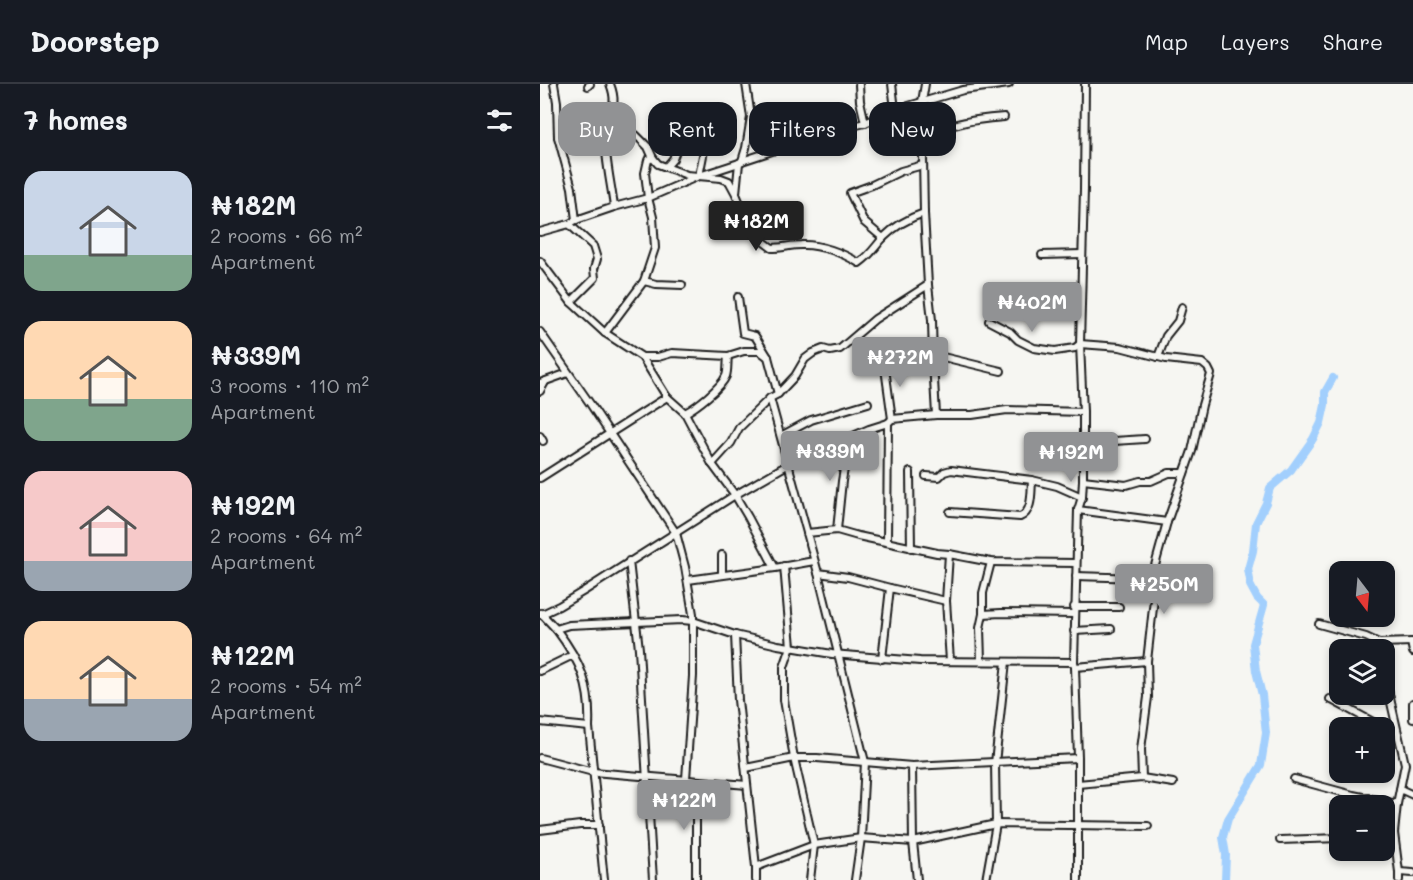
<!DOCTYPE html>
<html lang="en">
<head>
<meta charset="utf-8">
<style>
	:root { --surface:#171b24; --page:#20242c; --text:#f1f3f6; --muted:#9ea1a6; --line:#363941; --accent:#919294 }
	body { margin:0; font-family:Mali,sans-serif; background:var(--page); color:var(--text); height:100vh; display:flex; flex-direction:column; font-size:22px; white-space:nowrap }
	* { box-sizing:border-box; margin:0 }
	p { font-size:20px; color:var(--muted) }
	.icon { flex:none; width:33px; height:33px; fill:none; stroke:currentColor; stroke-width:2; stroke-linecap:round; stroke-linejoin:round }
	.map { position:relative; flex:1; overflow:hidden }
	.side { display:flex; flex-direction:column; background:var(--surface); width:540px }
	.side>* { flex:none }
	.top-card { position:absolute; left:18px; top:18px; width:570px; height:54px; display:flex; gap:12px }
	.needle { width:39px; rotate:164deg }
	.fabs { position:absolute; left:789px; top:477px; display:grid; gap:12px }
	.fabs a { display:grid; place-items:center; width:66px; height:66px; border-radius:12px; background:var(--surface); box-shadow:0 3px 9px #0003; font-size:30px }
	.price { position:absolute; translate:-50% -51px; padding:0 14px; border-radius:6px; background:var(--accent); color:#fff; font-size:20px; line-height:39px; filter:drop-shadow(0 2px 3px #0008) }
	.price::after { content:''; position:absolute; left:50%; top:36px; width:18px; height:14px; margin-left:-9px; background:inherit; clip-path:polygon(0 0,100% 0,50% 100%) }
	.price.active { background:#222; color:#fff }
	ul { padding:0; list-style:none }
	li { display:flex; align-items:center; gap:18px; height:150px; padding:0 24px }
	li span { display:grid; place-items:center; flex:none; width:168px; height:120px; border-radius:18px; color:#555 }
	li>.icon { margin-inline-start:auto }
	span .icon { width:72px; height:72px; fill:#fffc; stroke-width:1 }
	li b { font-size:26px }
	h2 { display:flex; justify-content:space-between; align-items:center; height:72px; padding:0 24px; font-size:26px }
	.chip { padding:0 21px; border-radius:18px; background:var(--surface); box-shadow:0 3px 9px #0003; font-size:21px; line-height:54px }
	.chip.active { background:var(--accent); color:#fff }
	header { display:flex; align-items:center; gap:36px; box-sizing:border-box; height:84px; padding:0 30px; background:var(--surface); border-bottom:2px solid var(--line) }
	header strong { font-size:28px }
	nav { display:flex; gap:33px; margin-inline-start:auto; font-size:21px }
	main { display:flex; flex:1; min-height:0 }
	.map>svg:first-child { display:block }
</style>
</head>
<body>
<header>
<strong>Doorstep</strong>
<nav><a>Map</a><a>Layers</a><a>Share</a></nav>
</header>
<main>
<section class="side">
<h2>7 homes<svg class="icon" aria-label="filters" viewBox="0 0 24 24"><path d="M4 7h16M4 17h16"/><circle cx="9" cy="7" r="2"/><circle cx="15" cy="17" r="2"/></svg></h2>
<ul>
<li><span style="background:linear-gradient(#c9d6e8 70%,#7fa58c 0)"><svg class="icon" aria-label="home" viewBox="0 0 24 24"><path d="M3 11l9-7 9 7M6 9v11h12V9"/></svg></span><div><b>₦182M</b><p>2 rooms · 66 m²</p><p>Apartment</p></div></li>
<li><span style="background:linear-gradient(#ffd9b3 65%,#7fa58c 0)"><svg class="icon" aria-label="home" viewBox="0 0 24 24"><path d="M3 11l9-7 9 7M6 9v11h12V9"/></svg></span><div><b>₦339M</b><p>3 rooms · 110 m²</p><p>Apartment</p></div></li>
<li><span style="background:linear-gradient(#f6c9c9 75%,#9aa5b1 0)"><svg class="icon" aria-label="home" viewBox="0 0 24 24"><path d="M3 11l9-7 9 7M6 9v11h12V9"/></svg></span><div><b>₦192M</b><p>2 rooms · 64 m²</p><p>Apartment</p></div></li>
<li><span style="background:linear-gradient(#ffd9b3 65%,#9aa5b1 0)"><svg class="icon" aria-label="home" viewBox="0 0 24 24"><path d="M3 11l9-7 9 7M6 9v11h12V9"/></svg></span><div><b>₦122M</b><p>2 rooms · 54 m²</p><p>Apartment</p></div></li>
</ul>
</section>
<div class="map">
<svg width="873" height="796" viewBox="0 0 873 796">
	<rect width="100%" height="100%" fill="#f6f6f2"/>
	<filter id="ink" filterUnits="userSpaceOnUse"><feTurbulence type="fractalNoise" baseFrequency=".0167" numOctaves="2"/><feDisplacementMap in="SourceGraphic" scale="12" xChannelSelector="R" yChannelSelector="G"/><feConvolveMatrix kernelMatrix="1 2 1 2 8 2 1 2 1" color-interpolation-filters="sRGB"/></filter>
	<g filter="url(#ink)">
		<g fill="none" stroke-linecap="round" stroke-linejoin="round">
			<path stroke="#a2cffd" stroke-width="8" d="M685 796 686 771 683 753 688 735 721 681 726 649 722 611 716 587 713 560 724 521 717 514 710 501V496L708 485 713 467 716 439 726 419 730 404 751 386 773 355 781 339 785 321V308L793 294"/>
			<g stroke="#1c1c1c" stroke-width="10">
				<g id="minor">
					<path d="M14 0 17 18 18 53 32 104 36 136"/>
					<path d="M70 0C80 25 66 29 65 51 65 75 71 99 74 123"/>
					<path d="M352 0 355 26"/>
					<path d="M385 0 382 18 384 129 388 201 392 236 393 278 396 331"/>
					<path d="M319 1 320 17 325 39"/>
					<path d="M48 2 50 0"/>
					<path d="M384 42C406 47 406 42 426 38 438 35 452 34 464 33"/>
					<path d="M96 51 108 63 113 74 118 80 147 91 181 94 189 97 196 110 212 148 220 155 232 164C242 164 251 161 261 161 280 160 303 169 319 179 331 171 334 164 343 154 355 142 369 134 384 129"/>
					<path d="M18 53 66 47"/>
					<path d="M202 77 206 64 211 33 206 0"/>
					<path d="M126 83 133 75 144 45"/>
					<path d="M159 92 171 31"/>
					<path d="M196 109 199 79"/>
					<path d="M29 140 53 162 57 175 54 185 55 194 31 218"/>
					<path d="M0 148 29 140 36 136 74 123 108 114 159 92 199 79 202 77 293 47 325 39 355 26 423 6 469 0"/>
					<path d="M343 154 324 138 310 109 332 101 361 87 383 81"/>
					<path d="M502 171 542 170"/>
					<path d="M0 177 31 218 65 249 102 273 127 313 145 329 172 380 195 411 208 433 235 484 274 477"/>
					<path d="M104 197 116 200 142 201"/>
					<path d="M198 213 203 249 215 252 228 273 238 310"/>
					<path d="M449 237 470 248 478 256 494 264 515 267 535 264 540 260 580 263 626 275 662 279 668 284 671 290 662 321 652 367 627 438 611 496"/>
					<path d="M0 248 51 321 136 449 145 483 153 530V592L146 695"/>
					<path d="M65 249 104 197 115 164 113 133 108 114 105 89 108 76 113 74"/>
					<path d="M102 273H118L132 269 188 272 204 267H220L228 273"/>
					<path d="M618 273 626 252 638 237 642 223"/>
					<path d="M344 277 352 335"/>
					<path d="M393 278 403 273 461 287"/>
					<path d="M0 299 28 289"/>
					<path d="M0 307 5 298"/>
					<path d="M230 314 278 489 325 678 321 754 315 796"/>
					<path d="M145 329C156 323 181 304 186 292 188 287 187 278 188 272"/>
					<path d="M0 352 3 357"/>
					<path d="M241 352 271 336 328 319"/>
					<path d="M543 359 605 355"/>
					<path d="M172 380 191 359 199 344 230 314 238 310 255 292 265 275 273 269 283 265 290 267 300 265 335 235 388 201"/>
					<path d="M370 388 371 464"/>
					<path d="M386 392 399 393 404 388 411 386 492 396 517 402 542 413"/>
					<path d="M0 394 127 313"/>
					<path d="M543 396 586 401 600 397H611L629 389H644"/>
					<path d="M538 426 627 438"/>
					<path d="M410 428 480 433C493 428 491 408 492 396"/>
					<path d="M297 446 302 397 309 355"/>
					<path d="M267 449 297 446 318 452 397 469 409 470 451 478 536 479"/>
					<path d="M347 458 348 339"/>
					<path d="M409 470 406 517 410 577"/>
					<path d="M182 471V491"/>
					<path d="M89 477 99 565 113 796"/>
					<path d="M244 482 251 563 244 583V616L254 674 274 761 270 796"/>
					<path d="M278 489 308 493 350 504 406 517"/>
					<path d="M536 492 599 494 611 496 617 501 615 506 607 577 608 613 601 665 602 694"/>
					<path d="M148 496 235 484"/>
					<path d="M534 523H579"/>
					<path d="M1 529 16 545 29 541 142 536 153 537 195 551 238 561 292 570 380 577 534 578"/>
					<path d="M443 530 461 529 534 530"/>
					<path d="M0 531 19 522 44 507 195 411 249 380 329 345 348 339 352 335 396 331H432L467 326 543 328"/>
					<path d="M779 540 826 553 839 559"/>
					<path d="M16 545C41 578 51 602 49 643L64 796"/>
					<path d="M534 547 571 545"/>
					<path d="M195 551 198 616 216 783V796"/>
					<path d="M871 558 873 568"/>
					<path d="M840 566 839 559 873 558"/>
					<path d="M342 575 350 504"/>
					<path d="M441 576 440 544 443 530V509L451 478"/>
					<path d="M535 583 607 577"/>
					<path d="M0 587 33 571"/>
					<path d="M844 588 865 680 857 720 854 749 859 788V796"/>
					<path d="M790 615 844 644"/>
					<path d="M873 635V619"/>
					<path d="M0 638 49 643"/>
					<path d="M0 674 53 688 207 701"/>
					<path d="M372 682 373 758 377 796"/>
					<path d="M206 684 254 674H277L372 682 538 674"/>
					<path d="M754 695 813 711 857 720"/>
					<path d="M538 700 602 694 633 699"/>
					<path d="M860 705 873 711"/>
					<path d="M0 746 40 741H59"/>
					<path d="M844 748 854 749"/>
					<path d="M740 756 800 754"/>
					<path d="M216 783 274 761 321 754 373 758 456 740 608 742"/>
					<path d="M859 788 873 789"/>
					<path d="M156 796V697"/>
					<path d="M446 796 456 740 455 679 466 578"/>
					<path d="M538 796V674L535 583 534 578 538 426 542 413 543 396V328L540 260 544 105 545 0"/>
				</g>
			</g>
			<use href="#minor" stroke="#f6f6f2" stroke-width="6"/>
		</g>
	</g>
</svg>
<div class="fabs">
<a><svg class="needle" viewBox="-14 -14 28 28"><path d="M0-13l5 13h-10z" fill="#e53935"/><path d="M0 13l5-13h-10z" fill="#9ea1a6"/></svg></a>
<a><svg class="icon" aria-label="layers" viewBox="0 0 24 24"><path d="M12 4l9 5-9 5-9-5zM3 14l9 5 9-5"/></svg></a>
<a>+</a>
<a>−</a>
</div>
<b class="price active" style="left:216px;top:168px">₦182M</b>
<b class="price" style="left:492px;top:249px">₦402M</b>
<b class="price" style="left:360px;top:304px">₦272M</b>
<b class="price" style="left:290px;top:398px">₦339M</b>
<b class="price" style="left:531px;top:399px">₦192M</b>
<b class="price" style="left:624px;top:531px">₦250M</b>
<b class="price" style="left:144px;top:747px">₦122M</b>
<div class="top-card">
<a class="chip active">Buy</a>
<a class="chip">Rent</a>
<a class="chip">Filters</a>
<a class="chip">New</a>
</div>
</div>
</main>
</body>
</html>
